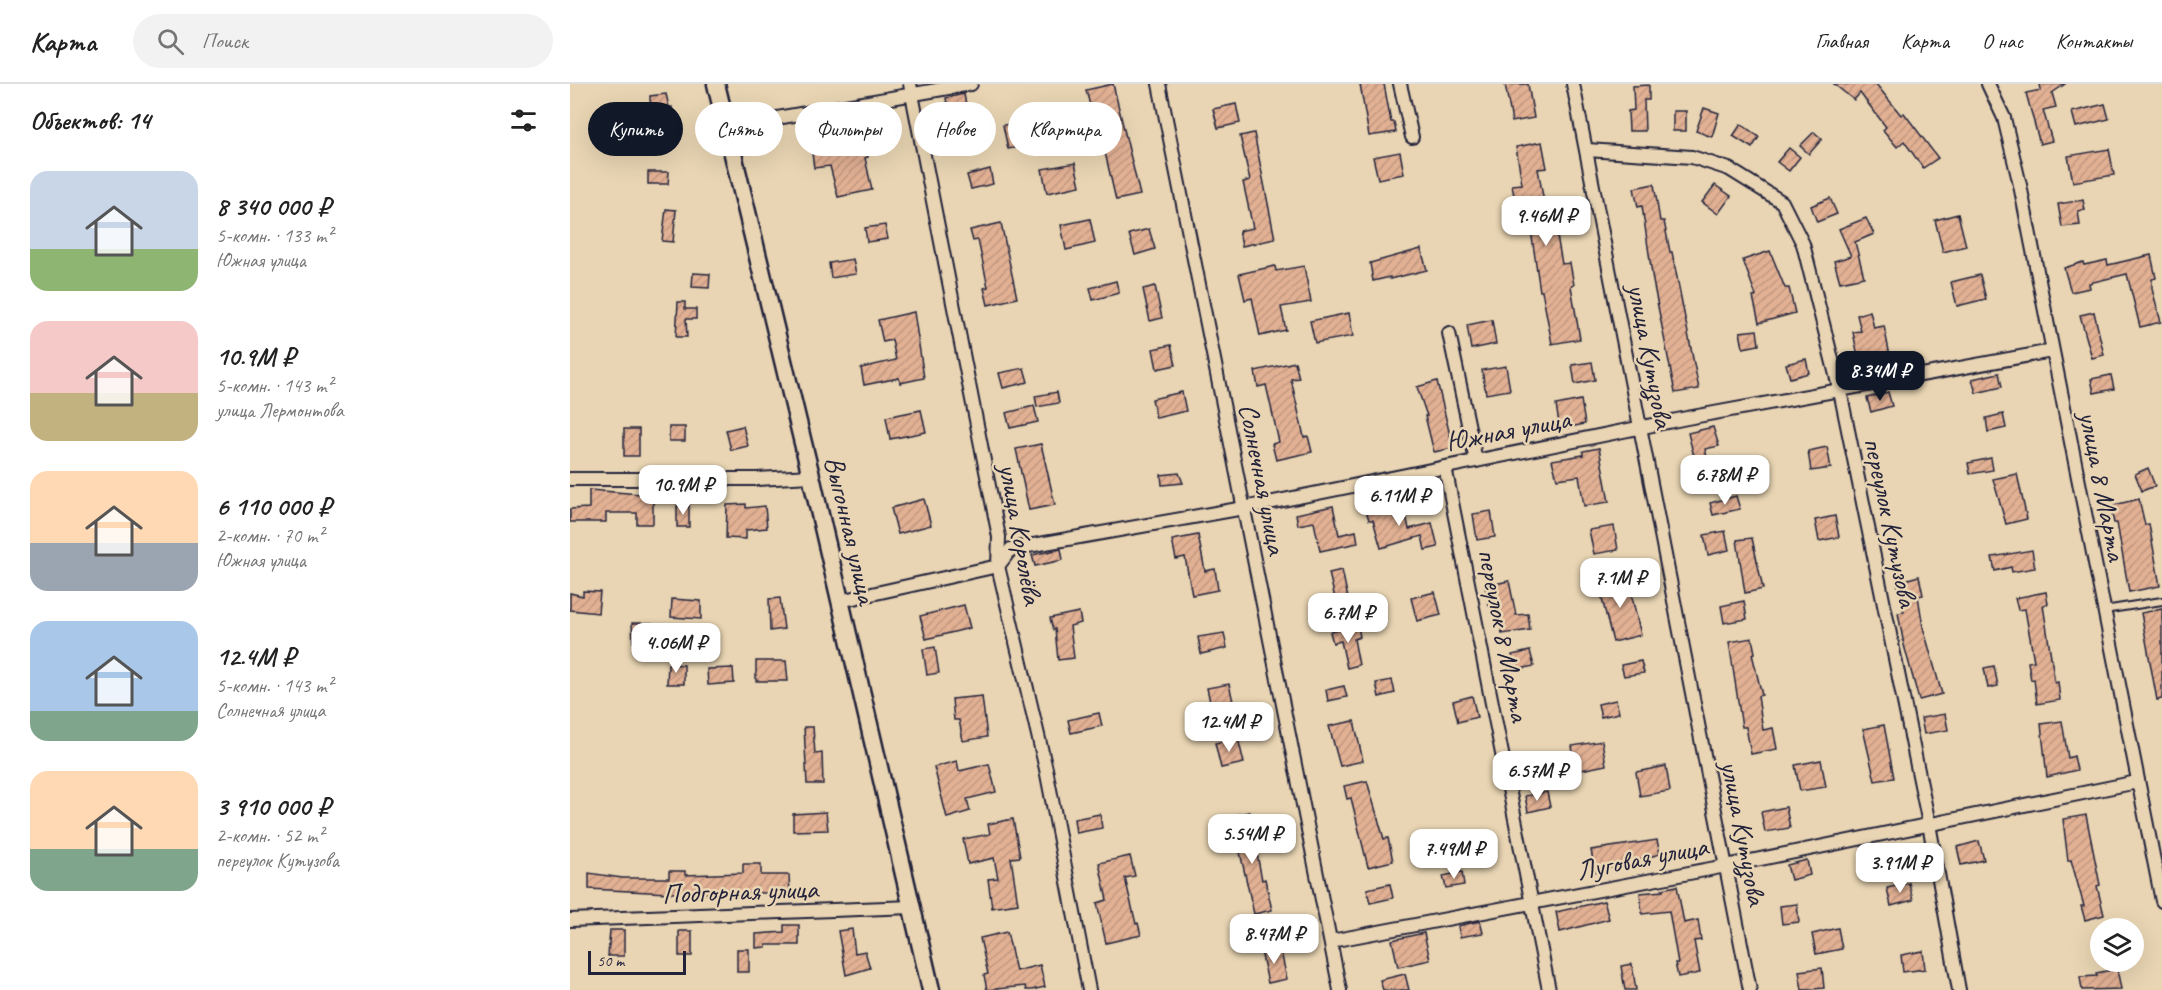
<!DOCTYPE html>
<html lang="ru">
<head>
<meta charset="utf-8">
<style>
	:root { --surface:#fff; --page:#f2f2f2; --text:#222; --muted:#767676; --line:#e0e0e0; --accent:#111827 }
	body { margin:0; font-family:Caveat,sans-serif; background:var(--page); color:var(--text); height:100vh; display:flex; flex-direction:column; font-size:22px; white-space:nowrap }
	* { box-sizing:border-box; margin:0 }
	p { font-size:20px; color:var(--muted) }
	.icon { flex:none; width:33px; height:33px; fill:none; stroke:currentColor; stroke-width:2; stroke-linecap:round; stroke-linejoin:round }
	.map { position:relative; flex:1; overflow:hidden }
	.details { display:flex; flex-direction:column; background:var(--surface); width:570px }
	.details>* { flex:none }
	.banner { position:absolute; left:18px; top:18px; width:570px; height:54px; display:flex; gap:12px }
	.tools { position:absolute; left:1520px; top:834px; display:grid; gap:12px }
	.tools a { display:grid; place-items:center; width:54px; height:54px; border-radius:50%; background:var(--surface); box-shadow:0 6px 24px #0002; font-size:30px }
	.scale { position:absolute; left:18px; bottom:15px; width:98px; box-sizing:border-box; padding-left:6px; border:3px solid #22223b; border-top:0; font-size:16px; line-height:21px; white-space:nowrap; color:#22223b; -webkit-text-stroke:4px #e9d5b3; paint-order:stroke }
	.price { position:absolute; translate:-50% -51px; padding:0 14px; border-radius:12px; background:#fff; color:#222; font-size:20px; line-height:39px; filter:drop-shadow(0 2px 3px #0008) }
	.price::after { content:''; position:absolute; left:50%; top:36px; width:18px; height:14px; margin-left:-9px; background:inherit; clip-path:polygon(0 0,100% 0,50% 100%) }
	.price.active { background:var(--accent); color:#fff }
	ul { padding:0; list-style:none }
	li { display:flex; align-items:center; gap:18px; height:150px; padding:0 30px }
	li span { display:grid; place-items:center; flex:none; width:168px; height:120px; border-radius:18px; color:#555 }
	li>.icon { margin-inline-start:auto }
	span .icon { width:72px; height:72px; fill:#fffc; stroke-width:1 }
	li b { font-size:26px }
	h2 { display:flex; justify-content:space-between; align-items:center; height:72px; padding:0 30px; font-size:26px }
	.chip { padding:0 21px; border-radius:27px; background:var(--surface); box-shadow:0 6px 24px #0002; font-size:21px; line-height:54px }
	.chip.active { background:var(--accent); color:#fff }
	header { display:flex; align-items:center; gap:36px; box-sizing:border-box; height:84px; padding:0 30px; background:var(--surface); border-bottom:2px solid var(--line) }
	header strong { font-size:28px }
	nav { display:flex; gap:33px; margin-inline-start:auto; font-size:21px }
	.search { width:420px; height:54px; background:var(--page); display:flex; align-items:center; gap:15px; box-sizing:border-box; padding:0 21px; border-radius:33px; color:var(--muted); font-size:22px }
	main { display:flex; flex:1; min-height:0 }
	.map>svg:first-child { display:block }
</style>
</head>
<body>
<header>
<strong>Карта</strong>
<div class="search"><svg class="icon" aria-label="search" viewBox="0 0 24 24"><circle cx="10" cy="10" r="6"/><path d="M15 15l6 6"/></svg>Поиск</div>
<nav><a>Главная</a><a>Карта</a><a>О нас</a><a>Контакты</a></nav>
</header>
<main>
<section class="details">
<h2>Объектов: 14<svg class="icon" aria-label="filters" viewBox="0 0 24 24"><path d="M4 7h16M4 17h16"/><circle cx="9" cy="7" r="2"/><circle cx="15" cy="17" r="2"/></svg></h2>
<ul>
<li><span style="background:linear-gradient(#c9d6e8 65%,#8fb573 0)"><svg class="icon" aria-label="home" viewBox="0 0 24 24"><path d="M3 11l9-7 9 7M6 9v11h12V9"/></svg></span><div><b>8 340 000 ₽</b><p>5-комн. · 133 m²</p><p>Южная улица</p></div></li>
<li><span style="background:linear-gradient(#f6c9c9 60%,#c2b280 0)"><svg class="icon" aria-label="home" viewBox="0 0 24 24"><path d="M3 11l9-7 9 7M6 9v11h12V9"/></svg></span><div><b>10.9M ₽</b><p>5-комн. · 143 m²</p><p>улица Лермонтова</p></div></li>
<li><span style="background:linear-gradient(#ffd9b3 60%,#9aa5b1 0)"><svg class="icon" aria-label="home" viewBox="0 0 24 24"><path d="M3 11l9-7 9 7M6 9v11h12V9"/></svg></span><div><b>6 110 000 ₽</b><p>2-комн. · 70 m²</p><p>Южная улица</p></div></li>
<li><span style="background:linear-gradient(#a9c7e8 75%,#7fa58c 0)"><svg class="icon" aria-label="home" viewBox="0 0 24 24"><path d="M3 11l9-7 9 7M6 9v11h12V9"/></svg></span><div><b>12.4M ₽</b><p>5-комн. · 143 m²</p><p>Солнечная улица</p></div></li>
<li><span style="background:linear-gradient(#ffd9b3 65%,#7fa58c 0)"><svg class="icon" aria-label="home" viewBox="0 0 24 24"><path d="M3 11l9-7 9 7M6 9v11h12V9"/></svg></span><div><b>3 910 000 ₽</b><p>2-комн. · 52 m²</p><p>переулок Кутузова</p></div></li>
</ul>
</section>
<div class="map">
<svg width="1592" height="906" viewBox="0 0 1592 906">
	<defs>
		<pattern id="building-hatch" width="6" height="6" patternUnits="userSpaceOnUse" patternTransform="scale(1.5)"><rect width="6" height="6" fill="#e2b194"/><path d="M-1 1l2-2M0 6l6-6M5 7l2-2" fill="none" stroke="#c29880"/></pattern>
	</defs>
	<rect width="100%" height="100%" fill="#e9d5b3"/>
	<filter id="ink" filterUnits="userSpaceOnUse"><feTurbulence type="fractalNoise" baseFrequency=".0167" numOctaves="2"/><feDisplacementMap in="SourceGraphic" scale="12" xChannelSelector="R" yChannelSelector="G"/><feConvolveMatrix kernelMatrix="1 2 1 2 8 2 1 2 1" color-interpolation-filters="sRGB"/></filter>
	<g filter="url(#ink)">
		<g fill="url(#building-hatch)" stroke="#22223b" stroke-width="1.5">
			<path d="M543 0 570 111 546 116 525 25H521L516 6Z"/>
			<path d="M790 0H814L821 38H824L826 48 799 52Z"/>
			<path d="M935 0H958L964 34 942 38Z"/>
			<path d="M1264 0H1306L1331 31 1334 29 1368 74 1353 84 1334 57 1327 63 1313 46 1316 43 1290 9 1284 16Z"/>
			<path d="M1470 0H1495L1482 9 1486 23 1473 26 1482 57 1470 60 1456 9 1471 6Z"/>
			<path d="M1079 1V16H1074L1075 47H1059L1058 27 1064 26 1063 2Z"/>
			<path d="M96 10 99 23H102L108 54 92 55 91 34 81 35 80 12Z"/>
			<path d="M394 10 402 55 384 59 376 14Z"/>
			<path d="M666 20 670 39 648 44 643 25Z"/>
			<path d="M1535 20 1539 35 1506 43 1502 28Z"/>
			<path d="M1134 24 1149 29 1142 53 1126 47Z"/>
			<rect x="1103" y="27" width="13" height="20"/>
			<path d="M458 37 462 61 438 65 433 41Z"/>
			<path d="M1171 40 1189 53 1182 64 1163 52Z"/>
			<path d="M1244 48 1252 55 1239 70 1230 62Z"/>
			<path d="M684 49 705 155 672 162 669 147 683 144 673 98 680 96 670 52Z"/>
			<path d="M294 50 298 73 295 74 302 106 268 113 260 82 244 84 241 62Z"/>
			<path d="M972 58 977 84 968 85 978 141 985 140 992 180 1000 179 1004 201 1001 202 1010 255 982 260 972 207H970L959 133 948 135 942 101 952 100 946 63Z"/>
			<path d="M1219 64 1230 73 1219 87 1207 78Z"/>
			<path d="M1539 65 1544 91 1503 98 1498 72Z"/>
			<path d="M830 68 834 90 808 95 803 73Z"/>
			<path d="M505 79 510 102 477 109 472 85Z"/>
			<path d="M420 85 423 100 401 105 397 91Z"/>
			<path d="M78 88H99L98 100H78Z"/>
			<path d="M1084 100 1090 137H1094L1100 168H1102L1129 305 1105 309 1083 197 1072 122 1068 123 1064 104Z"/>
			<path d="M1145 101 1161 112 1148 130 1132 118Z"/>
			<path d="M1260 114 1267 130 1247 138 1241 122Z"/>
			<path d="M1513 116 1515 126 1508 127 1510 141 1492 143 1488 120Z"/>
			<path d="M96 125 106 126 103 158 92 157Z"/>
			<path d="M1388 130 1396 162 1373 168 1365 136Z"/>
			<path d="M1296 134 1304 150 1285 158 1294 193 1270 198 1264 177 1281 172 1269 145Z"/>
			<path d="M520 135 525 159 496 166 491 141Z"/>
			<path d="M431 139 447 214 418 221 414 204 418 203 408 156 403 157 400 146Z"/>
			<path d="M315 141 318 155 297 158 295 144Z"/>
			<path d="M579 145 585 165 565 171 559 150Z"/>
			<path d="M851 165 857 186 820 195V193L803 197 800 179Z"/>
			<path d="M1200 167 1215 204H1219L1225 229 1189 239 1183 213 1186 212 1173 176Z"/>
			<path d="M1581 171 1586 194 1582 195V205L1591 238 1570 243 1557 190 1519 199 1520 204 1501 208 1494 184 1513 178 1514 181 1537 176 1538 181Z"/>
			<path d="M283 175 286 190 261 194 259 179Z"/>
			<path d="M705 182 706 187 734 182 741 218 711 223 716 246 690 252 682 214 675 216 669 190Z"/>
			<path d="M123 189 140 190 139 204 122 203Z"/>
			<path d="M1410 191 1416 215 1387 222 1381 198Z"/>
			<path d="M546 197 549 209 523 216 520 204Z"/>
			<path d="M585 202 592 234 580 237 573 205Z"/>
			<path d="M108 218H115V225H126V235H116L117 253H106Z"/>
			<path d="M1300 227 1304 244 1314 242 1320 272 1289 278 1283 248 1291 247 1287 231Z"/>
			<path d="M344 228 354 294 330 299 329 294 294 301 291 284 326 276 322 256 313 258 308 236Z"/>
			<path d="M1524 228 1534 271 1522 274 1510 231Z"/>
			<path d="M779 229 783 252 745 259 740 237Z"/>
			<path d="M922 236 926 260 901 265 897 241Z"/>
			<path d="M1187 246 1189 261 1173 264 1170 248Z"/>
			<path d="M601 261 606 281 587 285 583 265Z"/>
			<path d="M1236 275 1239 289 1220 294 1216 280Z"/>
			<path d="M725 278 729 294 721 295 734 353 738 352 742 368 706 376 702 360 709 358 696 301 688 303 685 287Z"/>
			<path d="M1022 278 1025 296 1005 300 1002 281Z"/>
			<path d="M936 282 940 306 916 310 912 286Z"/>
			<path d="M454 284 458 298 433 304 429 289Z"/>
			<path d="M1429 289 1432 303 1406 309 1402 295Z"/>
			<path d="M1541 291 1544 305 1524 309 1521 295Z"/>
			<path d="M867 297 883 364 864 368 855 332H857L847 303Z"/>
			<path d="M487 308 489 319 467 323 465 312Z"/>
			<path d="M612 308 616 327 586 334 582 315Z"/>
			<path d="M1318 308 1322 322 1301 328 1297 314Z"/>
			<path d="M1011 316 1015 340 990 345 986 321Z"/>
			<path d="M464 322 468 338 440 344 436 329Z"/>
			<path d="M351 326 356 348 320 355 316 333Z"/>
			<path d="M1433 330 1436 344 1418 348 1416 334Z"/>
			<path d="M173 342 178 362 161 366 156 346Z"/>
			<rect x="99" y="343" width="16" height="14"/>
			<path d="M1143 343 1149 362 1135 365 1144 403 1128 407 1123 385 1127 384 1118 349Z"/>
			<rect x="54" y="345" width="15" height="27"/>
			<path d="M471 360 485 421 459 426 446 365Z"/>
			<path d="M1257 363 1261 384 1241 387 1238 367Z"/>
			<path d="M1029 364 1039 418 1014 422 1009 392 987 395 982 376 1013 371V367Z"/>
			<path d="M1421 374 1423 386 1400 390 1398 379Z"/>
			<path d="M1578 384 1585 402 1572 407 1565 390Z"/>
			<path d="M609 389 613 399 592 401 591 391Z"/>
			<path d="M1447 390 1457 435 1436 440 1423 395Z"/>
			<path d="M19 406 83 411V440H67V429H36V438H0V425L19 424Z"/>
			<path d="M1166 412 1170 425 1143 431 1140 419Z"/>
			<path d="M354 415 361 441 328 450 321 424Z"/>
			<path d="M1569 415 1575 441 1579 440 1590 502 1559 508 1547 439H1544L1540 422Z"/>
			<path d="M833 417 839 445 862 439 868 463 855 466 852 452 811 464 803 436H799L796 426Z"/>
			<path d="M176 420V424L195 422 197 444 176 446V455L156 454 157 421Z"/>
			<rect x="107" y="422" width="12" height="21"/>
			<path d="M763 422 769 451 786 447 788 459 750 467 744 438 728 441 726 430Z"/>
			<path d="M921 427 925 453 907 456 903 430Z"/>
			<path d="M1265 432 1269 453 1249 457 1245 436Z"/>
			<path d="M1044 442 1048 466 1024 470 1019 446Z"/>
			<path d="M1155 447 1159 466 1138 471 1134 451Z"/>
			<path d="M628 451 635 487 645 485 648 506 622 511 615 473 606 475 602 456Z"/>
			<path d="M1182 454 1193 505 1175 509 1167 456Z"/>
			<path d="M491 465 493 476 465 482 462 471Z"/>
			<path d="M1462 466 1465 484 1442 488 1441 483 1425 487 1422 473Z"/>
			<path d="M772 486 780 524 768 527 759 489Z"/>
			<path d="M1057 492 1071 551 1043 558 1028 499Z"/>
			<path d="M1349 492 1353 511 1348 512 1353 543 1372 610 1349 616 1334 561 1328 529 1334 528 1327 498Z"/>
			<path d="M939 497 946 531 958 530 960 546 932 550 928 520 919 522 915 502Z"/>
			<path d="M13 507 30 508 28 529 0 526V509L13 512Z"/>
			<path d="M865 508 871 531 847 537 841 514Z"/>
			<path d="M1476 508 1478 520 1473 521 1485 599 1488 598 1490 616 1467 620 1464 595 1461 596 1458 578 1464 577 1455 525 1448 526 1445 514Z"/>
			<path d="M210 514 214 545 200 547 199 515Z"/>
			<path d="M102 515 131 517V535L101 533Z"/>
			<path d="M1174 517 1177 535 1154 539 1151 522Z"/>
			<path d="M394 521 400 544 356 555 350 532Z"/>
			<path d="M1592 525V615L1587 616 1571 529Z"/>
			<path d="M509 528 511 539 500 542 504 574 488 576 485 545 483 546 480 534Z"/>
			<path d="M62 539H82L83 557 63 558Z"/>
			<path d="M788 542 790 553 784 555 789 581 777 584 771 557 763 559 760 548Z"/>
			<path d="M654 549 657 564 631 570 628 553Z"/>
			<path d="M1182 554 1185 569 1182 570 1192 611 1188 612 1193 646 1203 644 1207 665 1181 670 1176 643H1172L1159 558Z"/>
			<path d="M365 563 369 589 357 591 353 565Z"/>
			<path d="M960 567 964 582 945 586 942 571Z"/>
			<path d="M186 577H216L218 597H186Z"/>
			<path d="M1071 577 1074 589 1054 592 1051 581Z"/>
			<path d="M98 580 114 581V600H97Z"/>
			<path d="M1424 582 1428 602 1418 604 1414 584Z"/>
			<path d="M163 584 164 599 138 601 137 585Z"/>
			<path d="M822 596 825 609 809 613 806 599Z"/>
			<path d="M659 600 664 622 642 627 637 604Z"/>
			<path d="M774 602 777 613 758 617 756 606Z"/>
			<path d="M412 612 417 653 393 657 389 636H384L382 615Z"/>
			<path d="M902 612 907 633 888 638 883 617Z"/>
			<path d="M1046 616 1049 629 1031 633 1028 620Z"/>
			<path d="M529 629 532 642 501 649 498 636Z"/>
			<path d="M1375 630 1378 646 1354 650 1351 634Z"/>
			<path d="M784 637 793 677 770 682 759 642Z"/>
			<path d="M1492 637 1498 674 1504 672 1507 686 1477 693 1471 640Z"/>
			<path d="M1314 641 1324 694 1305 697 1293 645Z"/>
			<path d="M234 643H243L245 670 252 669 253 700H237Z"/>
			<path d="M668 654 674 679 651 684 645 659Z"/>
			<path d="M1032 657 1036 681 1006 687 1002 662Z"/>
			<path d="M1251 676 1256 703 1230 707 1225 681Z"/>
			<path d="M387 677 389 687 419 680 426 708 397 715 400 727 377 734 364 683Z"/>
			<path d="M1096 682 1100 707 1070 712 1066 688Z"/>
			<path d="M797 697 814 755 818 754 823 777 798 783 781 714 777 715 774 702Z"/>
			<path d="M977 708 980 723 958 728 955 712Z"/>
			<path d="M1216 723 1220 744 1195 748 1191 728Z"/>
			<path d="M256 728 258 746 223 747V730Z"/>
			<path d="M679 728 692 796 695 795 702 826 684 830 667 755H670L665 731Z"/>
			<path d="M530 730 532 744 506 749 504 735Z"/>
			<path d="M1516 731 1530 801 1527 802 1534 831 1515 836 1511 822H1514L1501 776 1498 777 1493 735Z"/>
			<path d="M443 735 450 773 441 774 448 820 422 824 418 795 428 794 424 774 398 780 393 755 420 750 418 740Z"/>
			<path d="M858 753 862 778 850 779 847 755Z"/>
			<path d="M1087 756 1090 770 1025 788 1021 766Z"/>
			<path d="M1409 757 1414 776 1391 781 1387 763Z"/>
			<path d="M1326 760 1329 776 1303 780 1300 764Z"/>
			<path d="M560 772 565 792 555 794 566 840 568 839 571 851 536 859 527 819 537 816 529 779Z"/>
			<path d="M1237 776 1240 791 1221 796 1217 781Z"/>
			<path d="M173 780H191V791H219L220 809H99L19 805V789L52 794H99V787H115V791L173 789Z"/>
			<path d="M892 788 894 801 876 804 873 792Z"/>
			<path d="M1339 799 1343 816 1321 822 1317 804Z"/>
			<path d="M820 800 823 814 800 819 797 805Z"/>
			<path d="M1107 802 1114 839 1128 836 1131 856 1124 857 1130 889 1108 893 1105 879H1108L1099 827 1072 830 1070 809 1093 807 1092 805Z"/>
			<path d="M1034 817 1039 835 990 848 986 828Z"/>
			<path d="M1227 820 1229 838 1212 840 1210 822Z"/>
			<path d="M910 837 913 849 890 853 888 842Z"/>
			<path d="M214 841H229V861H196V863L186 864V850L214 848Z"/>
			<path d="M1268 844 1272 865 1246 870 1242 850Z"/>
			<path d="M282 845 285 869 295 867 300 884 276 891 268 847Z"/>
			<path d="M40 846H54V872H38Z"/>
			<rect x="109" y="847" width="13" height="25"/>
			<path d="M437 848 446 887 470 881 475 903 462 906H456L455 902 417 906 414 891 418 890 410 854Z"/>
			<path d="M854 849 860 876 828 883 822 856Z"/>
			<path d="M710 863 717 895 698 899 691 867Z"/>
			<rect x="167" y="865" width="12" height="23"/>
			<path d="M1353 867 1355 885 1333 888 1331 871Z"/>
			<path d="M1062 880 1066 906H1055L1051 882Z"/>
			<path d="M1252 884 1254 904 1232 906 1229 887Z"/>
			<path d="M1547 885 1551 905 1512 906 1510 893 1527 892 1526 889Z"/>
			<path d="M835 890 839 906H813L810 896Z"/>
		</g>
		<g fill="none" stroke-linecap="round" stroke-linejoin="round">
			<g stroke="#22223b" stroke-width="10">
				<path id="lane" d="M1534 526 1592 517"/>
			</g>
			<g stroke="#22223b" stroke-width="16">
				<g id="street">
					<path d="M340 0 429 453 428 482 476 685 519 906"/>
					<path d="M589 0 770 906"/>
					<path d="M830 0 842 53"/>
					<path d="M1003 0 1180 906"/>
					<path d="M1418 0 1434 34 1450 101 1592 817"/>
					<path d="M156 43 401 0"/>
					<path d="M1017 66 1122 73 1159 85 1212 118 1233 160 1270 307 1359 740 1389 906"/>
					<path d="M879 249 906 377"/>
					<path d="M875 383 979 906"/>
					<path d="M0 395H187L241 392"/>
					<path d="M270 517 428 482 441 465 674 424 1117 334 1482 267"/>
					<path d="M0 836 342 823"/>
					<path d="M761 857 1156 782 1567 698"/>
				</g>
			</g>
			<g stroke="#22223b" stroke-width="21">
				<path id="secondary" d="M146 0 241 392 361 906"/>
			</g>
			<use href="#lane" stroke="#e9d5b3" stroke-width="6"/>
			<use href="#street" stroke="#e9d5b3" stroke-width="12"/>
			<use href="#secondary" stroke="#e9d5b3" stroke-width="16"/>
		</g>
	</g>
	<g text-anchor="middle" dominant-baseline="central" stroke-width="5" stroke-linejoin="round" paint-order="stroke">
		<g font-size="28" fill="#22223b" stroke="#e9d5b3">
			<text transform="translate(1081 272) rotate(79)">улица Кутузова</text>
			<text transform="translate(938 346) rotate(-11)">Южная улица</text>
			<text transform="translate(693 395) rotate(79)">Солнечная улица</text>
			<text transform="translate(1533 402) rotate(79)">улица 8 Марта</text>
			<text transform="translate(1321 438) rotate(78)">переулок Кутузова</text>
			<text transform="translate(281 446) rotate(77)">Выгонная улица</text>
			<text transform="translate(451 450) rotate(80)">улица Королёва</text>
			<text transform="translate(934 551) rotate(79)">переулок 8 Марта</text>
			<text transform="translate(1174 749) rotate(79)">улица Кутузова</text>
			<text transform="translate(1072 774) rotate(-11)">Луговая улица</text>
			<text transform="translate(170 807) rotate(-2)">Подгорная улица</text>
		</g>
	</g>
</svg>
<div class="tools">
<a><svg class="icon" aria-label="layers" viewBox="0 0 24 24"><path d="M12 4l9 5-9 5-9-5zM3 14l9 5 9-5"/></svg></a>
</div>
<div class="scale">50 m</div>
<b class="price" style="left:976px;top:163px">9.46M ₽</b>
<b class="price active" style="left:1310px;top:318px">8.34M ₽</b>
<b class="price" style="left:1155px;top:422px">6.78M ₽</b>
<b class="price" style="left:113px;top:432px">10.9M ₽</b>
<b class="price" style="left:829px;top:443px">6.11M ₽</b>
<b class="price" style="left:1050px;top:525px">7.1M ₽</b>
<b class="price" style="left:778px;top:560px">6.7M ₽</b>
<b class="price" style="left:106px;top:590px">4.06M ₽</b>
<b class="price" style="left:659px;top:669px">12.4M ₽</b>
<b class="price" style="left:967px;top:718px">6.57M ₽</b>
<b class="price" style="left:682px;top:781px">5.54M ₽</b>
<b class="price" style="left:884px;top:796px">7.49M ₽</b>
<b class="price" style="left:1330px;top:810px">3.91M ₽</b>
<b class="price" style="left:704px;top:881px">8.47M ₽</b>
<div class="banner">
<a class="chip active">Купить</a>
<a class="chip">Снять</a>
<a class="chip">Фильтры</a>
<a class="chip">Новое</a>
<a class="chip">Квартира</a>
</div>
</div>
</main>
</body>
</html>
